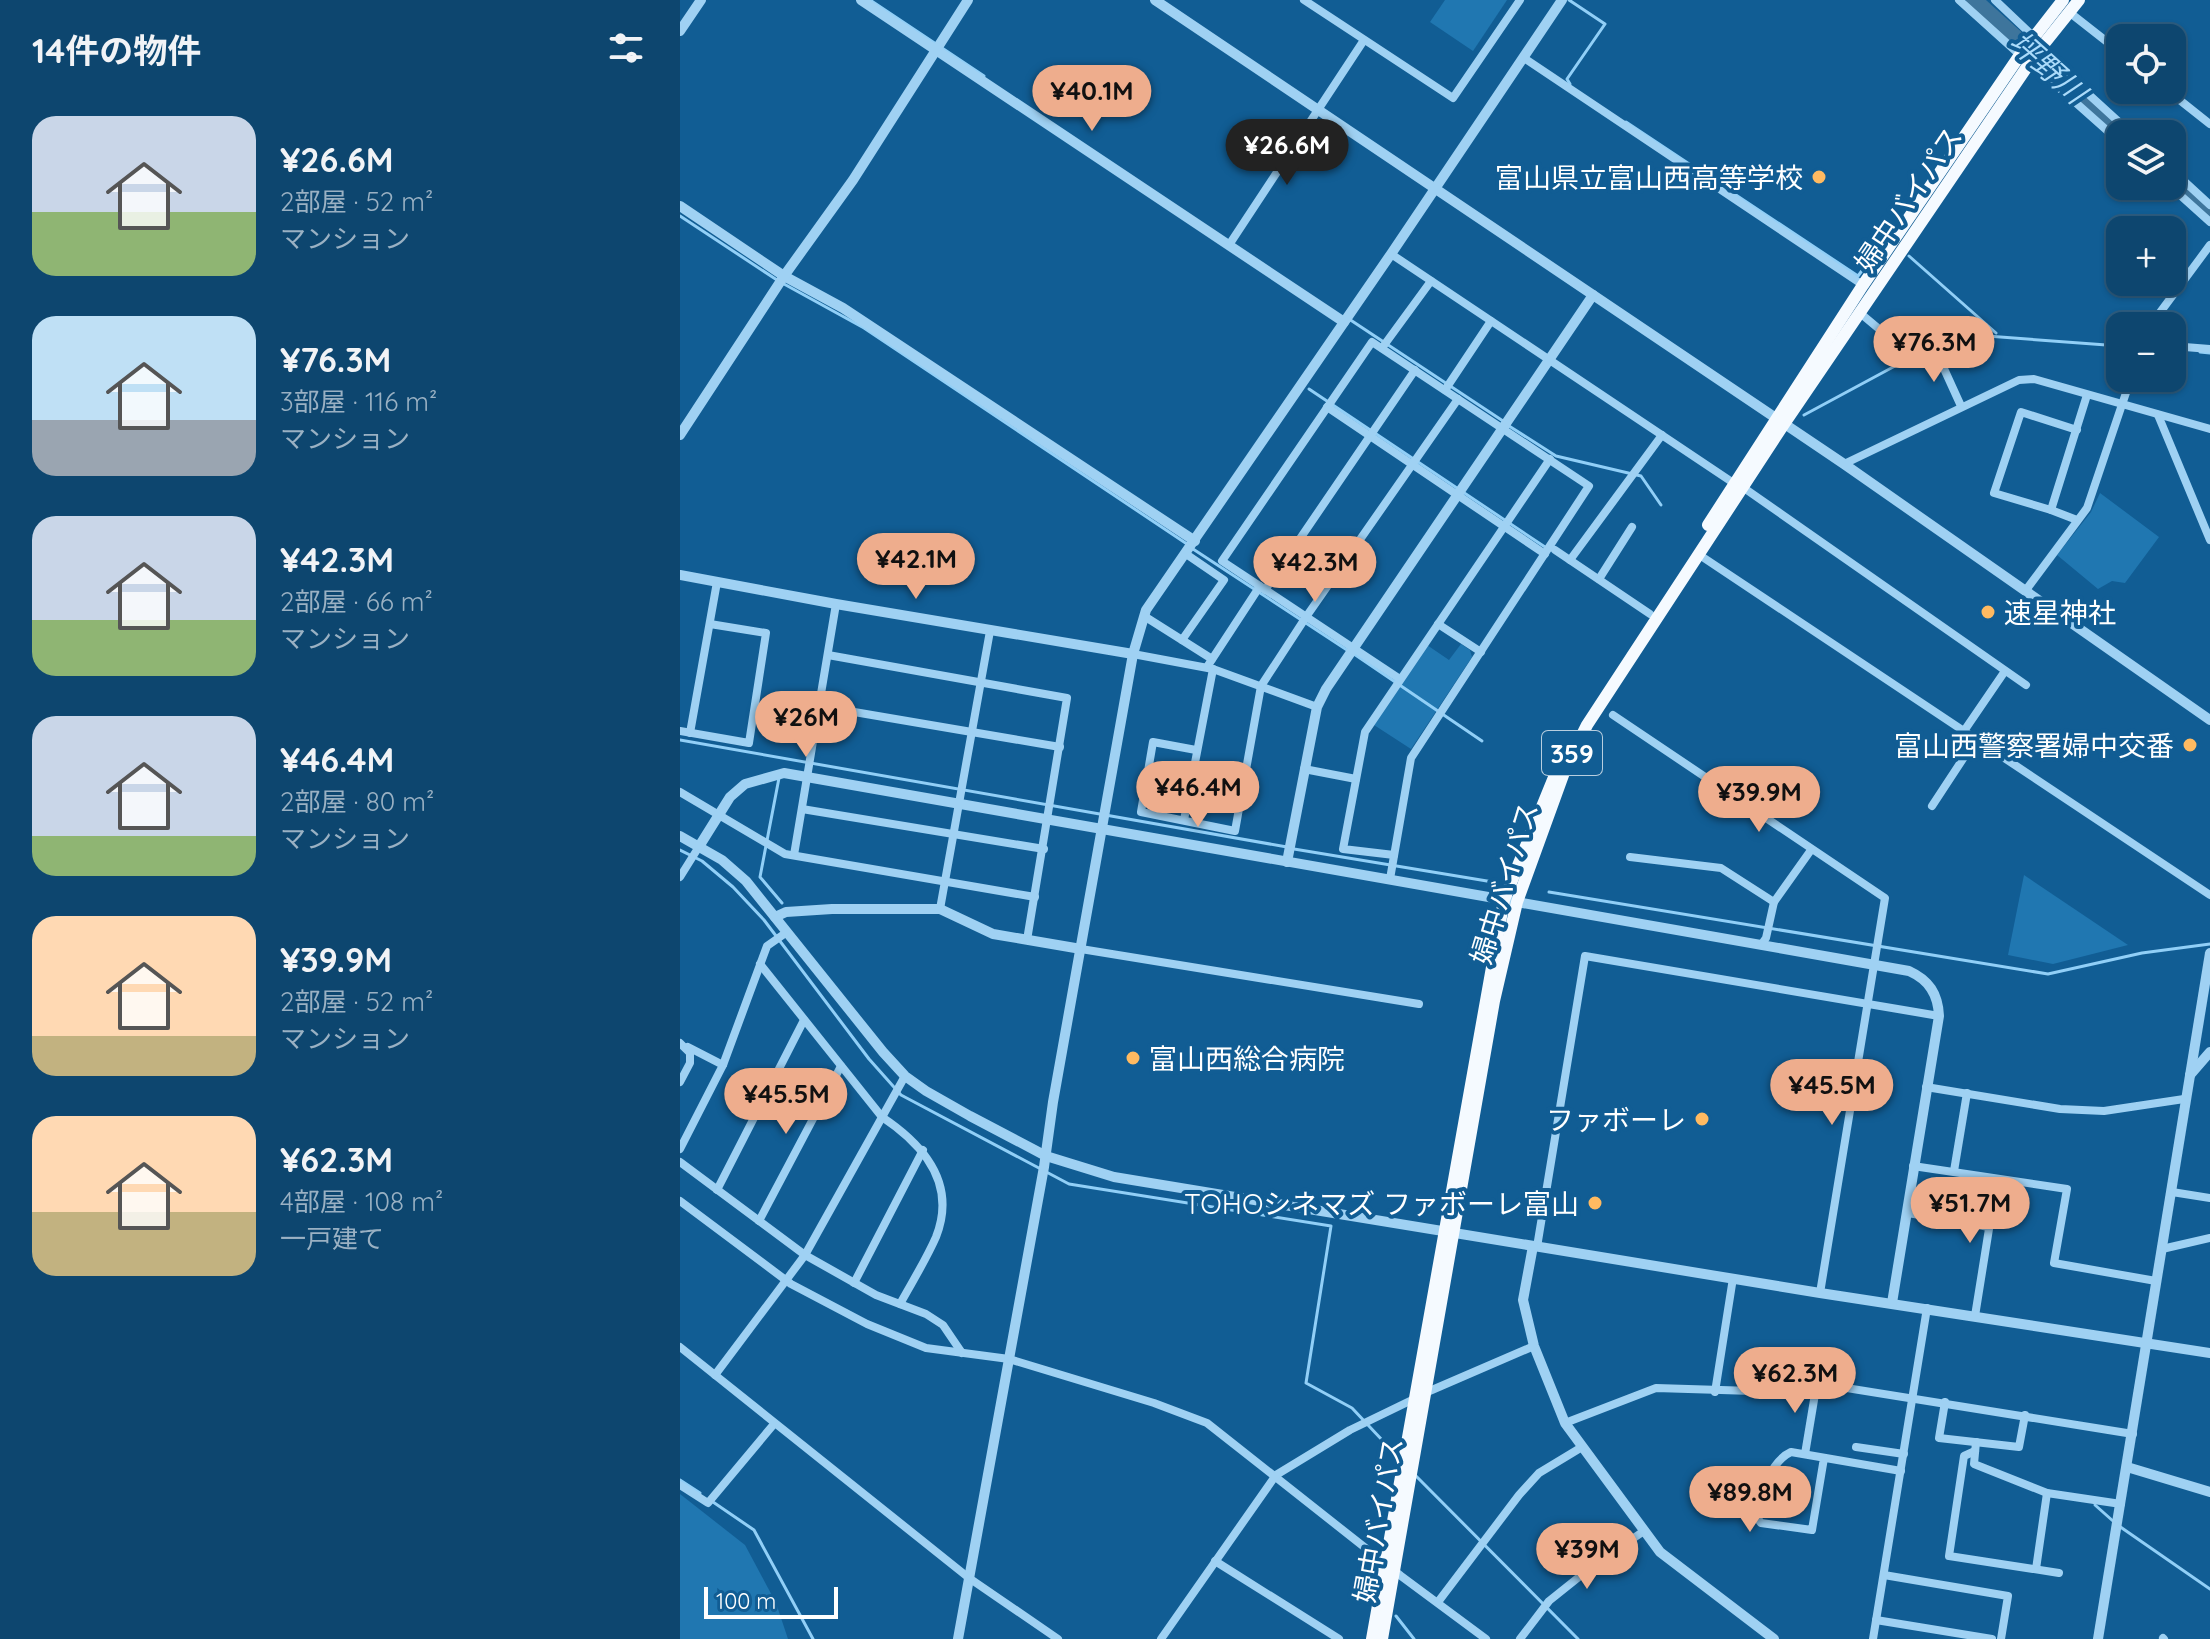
<!DOCTYPE html>
<html lang="ja">
<head>
<meta charset="utf-8">
<style>
	:root { --surface:#0d466f; --page:#164d74; --text:#f1f3f6; --muted:#9ab1c3; --line:#2d5e82; --accent:#eead8d }
	body { margin:0; font-family:Quicksand,"Noto Sans JP",sans-serif; background:var(--page); color:var(--text); height:100vh; display:flex; flex-direction:column; font-size:30px; white-space:nowrap }
	* { box-sizing:border-box; margin:0 }
	p { font-size:26px; color:var(--muted) }
	.icon { flex:none; width:44px; height:44px; fill:none; stroke:currentColor; stroke-width:2; stroke-linecap:round; stroke-linejoin:round }
	.map { position:relative; flex:1; overflow:hidden }
	.panel { display:flex; flex-direction:column; background:var(--surface); width:680px }
	.panel>* { flex:none }
	.buttons { position:absolute; left:1426px; top:24px; display:grid; gap:16px }
	.buttons a { display:grid; place-items:center; width:80px; height:80px; border-radius:16px; background:var(--surface); box-shadow:0 2px 6px #0004,0 0 0 2px var(--line); font-size:40px }
	.scale { position:absolute; left:24px; bottom:20px; width:134px; box-sizing:border-box; padding-left:8px; border:4px solid #fff; border-top:0; font-size:22px; line-height:28px; white-space:nowrap; color:#fff; -webkit-text-stroke:6px #115d94; paint-order:stroke }
	.price { position:absolute; translate:-50% -68px; padding:0 18px; border-radius:28px; background:var(--accent); color:#111; font-size:26px; line-height:52px; filter:drop-shadow(0 2px 4px #0008) }
	.price::after { content:''; position:absolute; left:50%; top:48px; width:24px; height:18px; margin-left:-12px; background:inherit; clip-path:polygon(0 0,100% 0,50% 100%) }
	.price.current { background:#222; color:#fff }
	ul { padding:0; list-style:none }
	li { display:flex; align-items:center; gap:24px; height:200px; padding:0 32px }
	li span { display:grid; place-items:center; flex:none; width:224px; height:160px; border-radius:24px; color:#555 }
	li>.icon { margin-inline-start:auto }
	span .icon { width:96px; height:96px; fill:#fffc; stroke-width:1 }
	li b { font-size:34px }
	h2 { display:flex; justify-content:space-between; align-items:center; height:96px; padding:0 32px; font-size:34px }
	main { display:flex; flex:1; min-height:0 }
	.map>svg:first-child { display:block }
</style>
</head>
<body>
<main>
<section class="panel">
<h2>14件の物件<svg class="icon" aria-label="filters" viewBox="0 0 24 24"><path d="M4 7h16M4 17h16"/><circle cx="9" cy="7" r="2"/><circle cx="15" cy="17" r="2"/></svg></h2>
<ul>
<li><span style="background:linear-gradient(#c9d6e8 60%,#8fb573 0)"><svg class="icon" aria-label="home" viewBox="0 0 24 24"><path d="M3 11l9-7 9 7M6 9v11h12V9"/></svg></span><div><b>¥26.6M</b><p>2部屋 · 52 m²</p><p>マンション</p></div></li>
<li><span style="background:linear-gradient(#bfe0f5 65%,#9aa5b1 0)"><svg class="icon" aria-label="home" viewBox="0 0 24 24"><path d="M3 11l9-7 9 7M6 9v11h12V9"/></svg></span><div><b>¥76.3M</b><p>3部屋 · 116 m²</p><p>マンション</p></div></li>
<li><span style="background:linear-gradient(#c9d6e8 65%,#8fb573 0)"><svg class="icon" aria-label="home" viewBox="0 0 24 24"><path d="M3 11l9-7 9 7M6 9v11h12V9"/></svg></span><div><b>¥42.3M</b><p>2部屋 · 66 m²</p><p>マンション</p></div></li>
<li><span style="background:linear-gradient(#c9d6e8 75%,#8fb573 0)"><svg class="icon" aria-label="home" viewBox="0 0 24 24"><path d="M3 11l9-7 9 7M6 9v11h12V9"/></svg></span><div><b>¥46.4M</b><p>2部屋 · 80 m²</p><p>マンション</p></div></li>
<li><span style="background:linear-gradient(#ffd9b3 75%,#c2b280 0)"><svg class="icon" aria-label="home" viewBox="0 0 24 24"><path d="M3 11l9-7 9 7M6 9v11h12V9"/></svg></span><div><b>¥39.9M</b><p>2部屋 · 52 m²</p><p>マンション</p></div></li>
<li><span style="background:linear-gradient(#ffd9b3 60%,#c2b280 0)"><svg class="icon" aria-label="home" viewBox="0 0 24 24"><path d="M3 11l9-7 9 7M6 9v11h12V9"/></svg></span><div><b>¥62.3M</b><p>4部屋 · 108 m²</p><p>一戸建て</p></div></li>
</ul>
</section>
<div class="map">
<svg width="1530" height="1639" viewBox="0 0 1530 1639">
	<rect width="100%" height="100%" fill="#115d94"/>
	<g fill="#2077b1">
		<path d="M765 0H827L793 51 750 22Z"/>
		<path d="M1420 493 1479 537 1445 583 1432 581 1418 589 1377 555 1411 512Z"/>
		<path d="M781 644 790 650 792 657 731 749 694 725 747 645 769 660Z"/>
		<path d="M1344 875 1448 945 1373 964 1328 955Z"/>
		<path d="M0 1494 65 1545 96 1603 108 1639H0Z"/>
	</g>
	<g fill="none" stroke-linecap="round" stroke-linejoin="round">
		<g stroke="#91cff7" stroke-width="3">
			<path d="M190 0 304 76"/>
			<path d="M889 0 925 24 887 79 890 84"/>
			<path d="M946 122 1178 276 1206 238"/>
			<path d="M0 216 97 280"/>
			<path d="M1229 256 1316 333"/>
			<path d="M104 284 184 328 507 544"/>
			<path d="M669 319 823 421"/>
			<path d="M1520 352 1530 353"/>
			<path d="M629 389 865 547"/>
			<path d="M1124 415 1254 345 1280 334 1440 346"/>
			<path d="M829 426 876 456 961 476 981 505"/>
			<path d="M513 549 667 650"/>
			<path d="M674 654 802 741"/>
			<path d="M0 740 607 847"/>
			<path d="M99 778 80 877 102 903"/>
			<path d="M614 849 813 882"/>
			<path d="M0 850 22 861 53 887 84 920 189 1059 221 1095 389 1184 651 1226 626 1383 672 1408 719 1458"/>
			<path d="M869 892 1368 974 1462 953 1530 944"/>
			<path d="M735 1475 898 1639"/>
			<path d="M0 1480 20 1493"/>
			<path d="M33 1502 74 1530 133 1639"/>
			<path d="M1415 1505 1433 1521"/>
			<path d="M1439 1526 1530 1589"/>
			<path d="M716 1616 734 1639"/>
		</g>
		<g stroke="#3e759c" stroke-width="16">
			<path d="M1294 0 1443 134"/>
			<path d="M1492 178 1530 212"/>
		</g>
		<g stroke="#9fd1f3" stroke-width="8">
			<path d="M624 0 773 98 840 0"/>
			<path d="M1279 0 1340 55"/>
			<path d="M1315 0 1353 36"/>
			<path d="M1389 12 1440 52"/>
			<path d="M1359 49 1452 134"/>
			<path d="M844 58 1183 285"/>
			<path d="M1350 62 1440 142"/>
			<path d="M1487 90 1530 124"/>
			<path d="M1492 170 1530 205"/>
			<path d="M1490 186 1530 222"/>
			<path d="M549 245 684 40"/>
			<path d="M711 254 1055 484"/>
			<path d="M1180 313 1223 349 1231 351 1254 338 1281 329"/>
			<path d="M1470 326 1530 245"/>
			<path d="M1492 346 1530 349"/>
			<path d="M702 348 751 281"/>
			<path d="M1255 349 1281 406"/>
			<path d="M765 390 811 321"/>
			<path d="M647 407 865 554"/>
			<path d="M1478 415 1530 540"/>
			<path d="M1164 464 1339 380 1354 379 1530 429"/>
			<path d="M1064 488 1346 685"/>
			<path d="M1371 510 1314 493 1341 412 1397 430"/>
			<path d="M1397 520 1371 510 1407 395"/>
			<path d="M875 550 970 614"/>
			<path d="M1018 554 1530 895"/>
			<path d="M890 560 982 435"/>
			<path d="M919 579 952 527"/>
			<path d="M585 590 735 370"/>
			<path d="M1346 590 1407 508 1451 378"/>
			<path d="M464 616 502 640 544 580 506 554"/>
			<path d="M758 624 801 652"/>
			<path d="M502 640 532 659"/>
			<path d="M453 654 533 669 637 707"/>
			<path d="M148 655 387 698 347 940"/>
			<path d="M527 667 580 586"/>
			<path d="M139 706 380 747"/>
			<path d="M933 715 1205 898 1140 1293"/>
			<path d="M0 731 69 743 86 633 30 624"/>
			<path d="M1284 731 1325 671"/>
			<path d="M10 733 37 582"/>
			<path d="M516 750 473 742 461 812 555 831 581 686 626 617 778 399"/>
			<path d="M624 769 676 779"/>
			<path d="M0 792 105 854 355 897"/>
			<path d="M1252 806 1296 739"/>
			<path d="M122 809 364 849"/>
			<path d="M504 820 533 669"/>
			<path d="M114 855 156 604"/>
			<path d="M714 855 663 849 685 732 870 459"/>
			<path d="M950 857 1041 868 1094 902"/>
			<path d="M0 877 20 845"/>
			<path d="M710 879 731 758 909 486 692 342 542 561 720 679"/>
			<path d="M260 909 310 631"/>
			<path d="M1081 945 1086 938 1094 902 1131 850"/>
			<path d="M401 949 739 1004"/>
			<path d="M80 964 202 1117C244 1145 277 1184 256 1237 246 1260 232 1282 220 1304"/>
			<path d="M0 1043 10 1053V1063L0 1082"/>
			<path d="M8 1047 43 1065"/>
			<path d="M1246 1087 1380 1109 1424 1111 1504 1099"/>
			<path d="M0 1149 43 1065 87 946 107 932"/>
			<path d="M0 1162 125 1255 196 1295 246 1314 263 1325 282 1353"/>
			<path d="M1233 1166 1387 1189 1374 1263 1476 1281"/>
			<path d="M1274 1171 1287 1093"/>
			<path d="M37 1190 124 1020"/>
			<path d="M1492 1192 1530 1198"/>
			<path d="M0 1201 111 1284 187 1324 246 1348 329 1359 474 1403 527 1423 721 1576 806 1639"/>
			<path d="M1228 1213 1309 1227"/>
			<path d="M79 1221 161 1066"/>
			<path d="M857 1247 905 956 1259 1016"/>
			<path d="M1482 1249 1530 1238"/>
			<path d="M174 1283 243 1150"/>
			<path d="M1295 1316 1317 1179"/>
			<path d="M0 1347 289 1578 378 1639"/>
			<path d="M35 1375 125 1255 225 1076"/>
			<path d="M1035 1392 1053 1278"/>
			<path d="M745 1393 854 1346"/>
			<path d="M1265 1402 1259 1438 1339 1447 1345 1415"/>
			<path d="M885 1423 976 1388 1073 1391 1092 1376 1453 1434"/>
			<path d="M1296 1442 1294 1464 1367 1493 1441 1504"/>
			<path d="M1176 1447 1224 1454"/>
			<path d="M1295 1451 1284 1456 1269 1556 1379 1573"/>
			<path d="M1125 1454 1137 1382"/>
			<path d="M1144 1458 1132 1530 1081 1523 1075 1515C1080 1494 1091 1461 1111 1452L1221 1471"/>
			<path d="M0 1485 28 1503 94 1424"/>
			<path d="M535 1561 659 1639"/>
			<path d="M1356 1569 1367 1493"/>
			<path d="M1204 1575 1328 1596 1321 1639"/>
			<path d="M758 1602 839 1495 859 1473 902 1447"/>
			<path d="M1196 1620 1312 1639"/>
			<path d="M1483 1638 1484 1639"/>
			<path d="M481 1639 596 1475 670 1430 734 1399"/>
			<path d="M840 1639 869 1601 914 1565 964 1531"/>
			<path d="M1193 1639 1247 1308"/>
		</g>
		<g stroke="#9fd1f3" stroke-width="10">
			<path d="M181 0 664 322"/>
			<path d="M475 0 1164 464 1530 720"/>
			<path d="M0 31 21 0"/>
			<path d="M0 206 104 276 163 308 515 541"/>
			<path d="M0 435 104 276 173 180 288 0"/>
			<path d="M0 575 156 604 453 654"/>
			<path d="M0 836 42 860 66 881 203 1052 225 1076 246 1091 290 1116 366 1156 434 1177 1140 1293 1530 1353"/>
			<path d="M20 845 50 797 65 784 104 773 1229 971C1249 980 1258 994 1259 1016L1212 1303"/>
			<path d="M607 862 637 707 646 689 913 295"/>
			<path d="M95 917 106 912 152 909H260L313 934 401 949"/>
			<path d="M1510 1075 1530 1052"/>
			<path d="M853 1246 843 1300 854 1346 885 1423 980 1552 1094 1639"/>
			<path d="M1447 1467 1530 1492"/>
			<path d="M278 1639 364 1167 373 1102 453 654 466 610 711 254 882 0"/>
			<path d="M1418 1639 1530 953"/>
		</g>
		<g stroke="#f5faff" stroke-width="12">
			<path d="M1028 525 1183 285 1340 55 1383 0"/>
			<path d="M692 1639 824 900 879 765"/>
			<path d="M702 1639 814 1001 837 902 886 767 907 725 1104 424 1355 55 1399 0"/>
		</g>
	</g>
	<g fill="#ffba61" stroke="#115d94" stroke-width="3">
		<circle cx="1139" cy="177" r="8"/>
		<circle cx="1308" cy="612" r="8"/>
		<circle cx="1510" cy="745" r="8"/>
		<circle cx="453" cy="1058" r="8"/>
		<circle cx="1022" cy="1119" r="8"/>
		<circle cx="915" cy="1203" r="8"/>
	</g>
	<g text-anchor="middle" dominant-baseline="central" stroke-width="8" stroke-linejoin="round" paint-order="stroke">
		<rect fill="#115d94" stroke="#b8cedf" stroke-width="2" x="862" y="731" width="60" height="44" rx="6"/>
		<g font-size="26" font-weight="bold" fill="#fff">
			<text x="892" y="753">359</text>
		</g>
		<g font-size="28" fill="#fff" stroke="#115d94" text-anchor="end">
			<text x="1123" y="177">富山県立富山西高等学校</text>
			<text x="1324" y="612" text-anchor="start">速星神社</text>
			<text x="1494" y="745">富山西警察署婦中交番</text>
			<text x="469" y="1058" text-anchor="start">富山西総合病院</text>
			<text x="1006" y="1119">ファボーレ</text>
			<text x="899" y="1203">TOHOシネマズ ファボーレ富山</text>
		</g>
		<g font-size="28" fill="#fff" stroke="#115d94">
			<text transform="translate(1228 199) rotate(-56)">婦中バイパス</text>
			<text transform="translate(824 883) rotate(-73)">婦中バイパス</text>
			<text transform="translate(698 1520) rotate(-80)">婦中バイパス</text>
		</g>
		<g font-size="30" font-style="italic" fill="#abdbfa" stroke="#115d94">
			<text transform="translate(1368 67) rotate(42)">坪野川</text>
		</g>
	</g>
</svg>
<div class="buttons">
<a><svg class="icon" aria-label="locate" viewBox="0 0 24 24"><circle cx="12" cy="12" r="6"/><path d="M12 2v4M12 18v4M2 12h4M18 12h4"/></svg></a>
<a><svg class="icon" aria-label="layers" viewBox="0 0 24 24"><path d="M12 4l9 5-9 5-9-5zM3 14l9 5 9-5"/></svg></a>
<a>+</a>
<a>−</a>
</div>
<div class="scale">100 m</div>
<b class="price" style="left:412px;top:133px">¥40.1M</b>
<b class="price current" style="left:607px;top:187px">¥26.6M</b>
<b class="price" style="left:1254px;top:384px">¥76.3M</b>
<b class="price" style="left:236px;top:601px">¥42.1M</b>
<b class="price" style="left:635px;top:604px">¥42.3M</b>
<b class="price" style="left:126px;top:759px">¥26M</b>
<b class="price" style="left:518px;top:829px">¥46.4M</b>
<b class="price" style="left:1079px;top:834px">¥39.9M</b>
<b class="price" style="left:1152px;top:1127px">¥45.5M</b>
<b class="price" style="left:106px;top:1136px">¥45.5M</b>
<b class="price" style="left:1290px;top:1245px">¥51.7M</b>
<b class="price" style="left:1115px;top:1415px">¥62.3M</b>
<b class="price" style="left:1070px;top:1534px">¥89.8M</b>
<b class="price" style="left:907px;top:1591px">¥39M</b>
</div>
</main>
</body>
</html>
